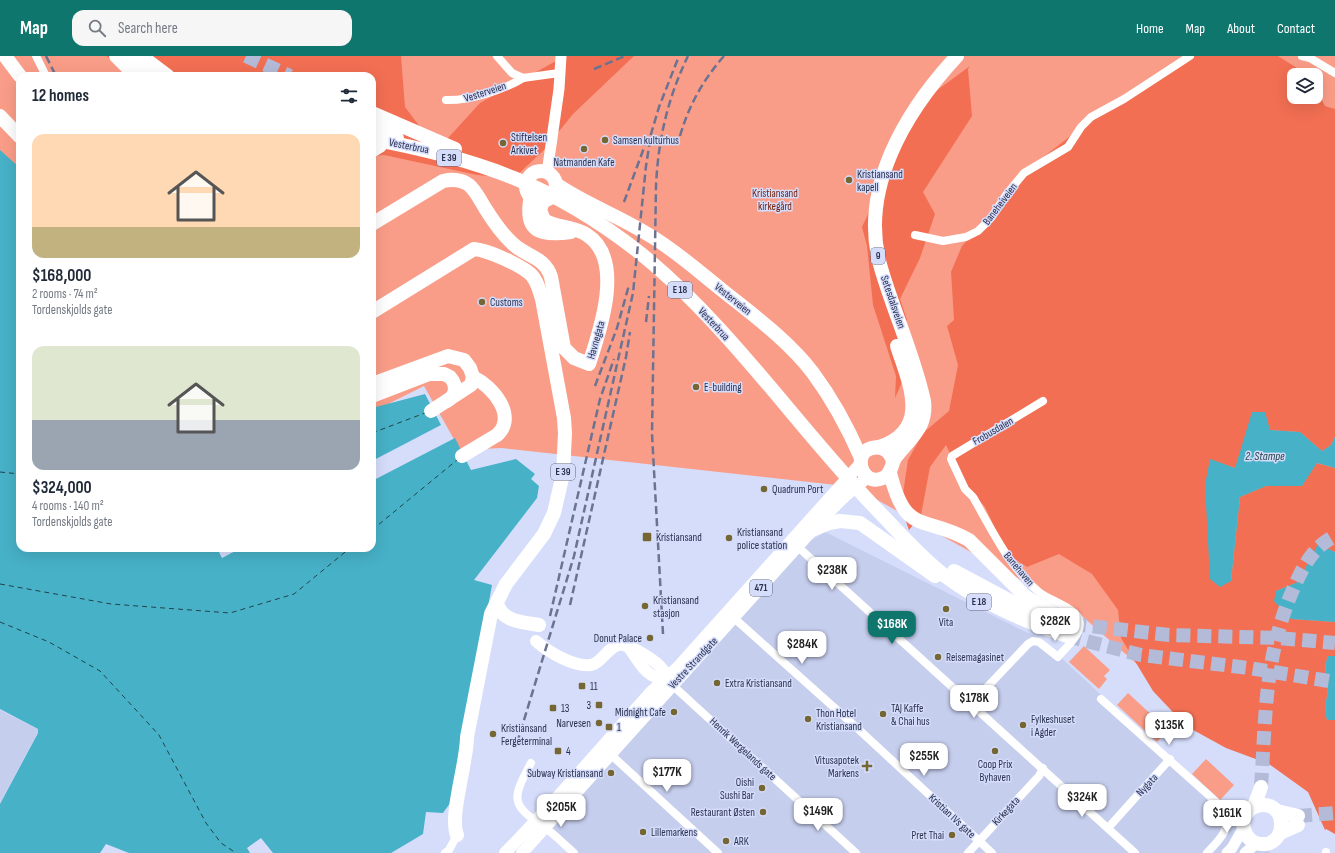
<!DOCTYPE html>
<html lang="en">
<head>
<meta charset="utf-8">
<style>
	:root { --surface:#fff; --page:#f6f6f7; --text:#1f2937; --muted:#747a83; --accent:#0f766e }
	body { margin:0; font-family:"Sofia Sans Condensed",sans-serif; background:var(--page); color:var(--text); height:100vh; display:flex; flex-direction:column; font-size:15px; white-space:nowrap }
	* { box-sizing:border-box; margin:0 }
	p { font-size:13px; color:var(--muted) }
	.icon { flex:none; width:22px; height:22px; fill:none; stroke:currentColor; stroke-width:2; stroke-linecap:round; stroke-linejoin:round }
	.map { position:relative; flex:1; overflow:hidden }
	.sheet { position:absolute; left:16px; top:16px; width:360px; height:480px; display:flex; flex-direction:column; background:var(--surface); border-radius:12px; box-shadow:0 4px 16px #0002 }
	.sheet>* { flex:none }
	.fabs { position:absolute; left:1287px; top:12px; display:grid; gap:8px }
	.fabs a { display:grid; place-items:center; width:36px; height:36px; border-radius:8px; background:var(--surface); box-shadow:0 4px 16px #0002; font-size:20px }
	.price { position:absolute; translate:-50% -34px; padding:0 9px; border-radius:8px; background:#fff; color:#222; font-size:13px; line-height:26px; filter:drop-shadow(0 1px 2px #0008) }
	.price::after { content:''; position:absolute; left:50%; top:24px; width:12px; height:9px; margin-left:-6px; background:inherit; clip-path:polygon(0 0,100% 0,50% 100%) }
	.price.active { background:var(--accent); color:#fff }
	ul { padding:0; list-style:none }
	li { display:grid; align-content:center; gap:8px; height:212px; padding:0 16px }
	li span { display:grid; place-items:center; height:124px; border-radius:12px; color:#555 }
	li>.icon { margin-inline-start:auto }
	span .icon { width:72px; height:72px; fill:#fffc; stroke-width:1 }
	li b { font-size:17px }
	h2 { display:flex; justify-content:space-between; align-items:center; height:48px; padding:0 16px; font-size:17px }
	header { display:flex; align-items:center; gap:24px; box-sizing:border-box; height:56px; padding:0 20px; background:var(--accent); color:#fff }
	header strong { font-size:19px }
	nav { display:flex; gap:22px; margin-inline-start:auto; font-size:14px }
	.search { width:280px; height:36px; background:var(--page); display:flex; align-items:center; gap:10px; box-sizing:border-box; padding:0 14px; border-radius:12px; color:var(--muted); font-size:15px }
	.map>svg:first-child { display:block }
</style>
</head>
<body>
<header>
<strong>Map</strong>
<div class="search"><svg class="icon" aria-label="search" viewBox="0 0 24 24"><circle cx="10" cy="10" r="6"/><path d="M15 15l6 6"/></svg>Search here</div>
<nav><a>Home</a><a>Map</a><a>About</a><a>Contact</a></nav>
</header>
<div class="map">
<svg width="1335" height="797" viewBox="0 0 1335 797">
	<rect width="100%" height="100%" fill="#d5ddfb"/>
	<g fill="#c6ceee">
		<path d="M825 476 1042 584 1271 797H576L549 770 798 492Z"/>
		<path d="M0 654 39 674 0 747Z"/>
	</g>
	<g fill="#fa9d88" fill-rule="evenodd">
		<path d="M0 0H1335V743L1224 684 1075 554 854 431 502 392 460 394 424 330 372 356V20H20V119L0 104ZM1294 19H1316V41H1294Z"/>
		<path d="M1084 590 1110 614 1104 620 1107 623 1099 633 1069 606Z"/>
		<path d="M1128 637 1168 674 1157 686 1117 649Z"/>
		<path d="M1206 703 1234 729 1220 744 1192 718Z"/>
	</g>
	<g fill="#f26f53">
		<path d="M107 0H401L405 51 429 83 448 82 480 47 565 0H634L573 58 544 94 514 122 477 119 384 99 372 100V20H127Z"/>
		<path d="M1189 0H1278L1308 19H1294V41H1316V33L1325 50 1335 53V381L1331 389 1322 395 1300 376 1270 374 1242 392 1235 412 1211 404 1231 525 1240 441 1266 430H1302L1316 407 1335 412V496L1318 489 1298 526 1276 535 1291 563 1335 566V600H1328C1322 616 1328 618 1328 632 1327 647 1323 647 1327 664H1335V778L1326 773 1325 774 1308 736 1269 708 1226 692 1186 670 1153 635 1121 582 1118 554 1092 518 1059 498 1027 511 1007 498 985 451 964 427 946 389 930 411 921 459 909 474 901 451 908 404 923 377 949 355 958 309 947 270 954 264 951 216 962 190 993 156 1020 119 1095 61Z"/>
		<path d="M970 10 968 13 972 60 923 136 935 158 920 202 900 243 907 264 901 268 907 315 895 342 896 320 873 249 867 190 862 171 868 158 879 113 906 57Z"/>
	</g>
	<g fill="#47b1c7">
		<path d="M0 94 20 112V492H217L222 502 241 492H372V425L455 382 471 414 516 403 535 418 531 423 539 430 537 442 474 524 492 529 453 743 443 757 426 756 423 778 391 797H273L261 782 247 792 250 797H129L106 788 100 797H0V748L38 677V673L0 653Z"/>
		<path d="M425 338 441 369 372 405V352Z"/>
		<path d="M1252 356H1265L1270 374 1300 376 1322 395 1331 389 1335 381V412L1317 407 1302 430H1266L1240 441 1231 525 1220 531 1210 523 1205 429 1210 403 1235 412Z"/>
		<path d="M1318 488 1335 496V566L1291 563 1274 545 1276 535 1298 526Z"/>
		<path d="M1328 600H1335V664H1327C1323 647 1327 647 1328 632 1328 618 1322 616 1328 600Z"/>
	</g>
	<g fill="none" stroke-linecap="round" stroke-linejoin="round">
		<g stroke="#23434a" stroke-width="1" stroke-dasharray="5 4" stroke-linecap="butt">
			<path d="M372 377 425 357"/>
			<path d="M0 416 20 418"/>
			<path d="M372 474 457 404"/>
			<path d="M0 528 111 548 230 557 294 538 350 492"/>
			<path d="M0 566 49 586 100 615 159 679 206 767 221 787 236 797"/>
		</g>
		<g stroke="#b3bbd8" stroke-width="14" stroke-dasharray="14 7" stroke-linecap="butt">
			<path d="M246 0 290 20"/>
			<path d="M1072 568 1169 579 1279 582 1335 587"/>
			<path d="M1067 580 1141 599 1249 612 1335 626"/>
			<path d="M1261 731C1266 658 1264 600 1294 531 1304 509 1313 491 1335 480"/>
			<path d="M1298 760 1335 757"/>
		</g>
		<g stroke="#fff" stroke-width="8">
			<path d="M36 0 46 20"/>
			<path d="M497 0 512 17 523 22 559 17"/>
			<path d="M1302 0 1310 2 1335 17"/>
			<path d="M446 44C468 45 504 34 523 22"/>
			<path d="M372 98 382 92 387 83"/>
			<path d="M915 179 943 185 966 181 978 175 991 162 1006 139 1024 117 1068 91 1081 71 1091 61 1124 43 1190 0"/>
			<path d="M798 491 1135 797"/>
			<path d="M734 562 856 671 992 797"/>
			<path d="M670 627 856 797"/>
			<path d="M1101 643 1223 752C1231 776 1222 780 1207 797"/>
			<path d="M971 648 1028 588 1033 585 1039 586 1058 601C1066 591 1084 577 1079 563 1075 552 1049 544 1039 536 1009 511 992 474 973 441L965 433 951 403 952 400 1043 345"/>
			<path d="M608 696 718 797"/>
			<path d="M531 707C513 741 509 748 543 770 554 778 564 788 574 797"/>
			<path d="M1108 772 1170 703"/>
			<path d="M1326 796V797"/>
			<path d="M445 797 449 794 457 779"/>
			<path d="M968 797 1039 720 1043 712"/>
		</g>
		<g stroke="#fff" stroke-width="11">
			<path d="M547 117 559 33 561 0"/>
			<path d="M1227 797 1232 792 1244 771"/>
			<path d="M1245 797 1257 787"/>
		</g>
		<g stroke="#fff" stroke-width="12">
			<path d="M536 585C547 595 577 614 594 608 603 604 608 592 618 589 629 587 657 605 663 614 665 616 665 619 665 623"/>
			<path d="M630 593C640 607 646 622 665 623"/>
			<path d="M505 797 545 755 650 637 678 611 860 408"/>
			<path d="M522 797 824 461 844 441 868 421"/>
		</g>
		<g stroke="#fff" stroke-width="14">
			<path d="M5 0 20 20"/>
			<path d="M116 0 136 20"/>
			<path d="M128 0 146 15"/>
			<path d="M141 0 168 20"/>
			<path d="M372 57 455 93"/>
			<path d="M0 60 20 81"/>
			<path d="M372 71 397 82"/>
			<path d="M372 83C479 103 554 129 640 197 733 272 801 377 885 462 904 482 923 503 945 520 981 547 1025 565 1067 580"/>
			<circle cx="541" cy="130" r="15"/>
			<path d="M556 128C585 148 619 160 649 179 675 194 698 215 722 234 753 259 789 285 813 317 833 344 848 372 861 402"/>
			<path d="M531 140C523 177 541 180 571 176"/>
			<path d="M372 168 443 125C452 123 461 123 469 129 476 135 480 144 485 152 493 165 502 178 513 188 527 201 545 201 551 221L564 292 574 302 589 308C600 275 625 203 587 179 574 170 556 172 544 164L540 154 543 145"/>
			<path d="M372 256 474 193C488 194 517 208 528 216 537 222 539 234 542 243L564 362 565 377 563 418 554 457 544 478 506 528 491 558 467 681C467 707 449 760 457 779"/>
			<path d="M372 328 448 300 464 304 470 312 473 321 471 329 431 355"/>
			<path d="M372 340 429 318H444L450 321C457 329 457 339 447 345"/>
			<path d="M879 391C932 374 909 327 897 290"/>
			<path d="M462 400 497 379C518 360 492 330 473 321"/>
			<path d="M893 407C891 392 876 387 864 396 855 409 866 430 883 422 892 418 891 409 895 402 903 391 915 381 921 368 924 361 925 353 924 345 914 299 894 257 881 212 858 134 905 56 957 0"/>
			<path d="M890 417C906 481 923 458 969 484L1026 541 1072 568"/>
			<path d="M812 474 829 467 840 465 860 467 935 520"/>
			<path d="M954 515 1012 546 1038 557"/>
			<path d="M497 548C503 566 523 566 539 569"/>
			<path d="M1252 752C1289 735 1291 797 1256 787 1245 783 1240 768 1246 758 1249 755 1252 752 1254 749 1257 743 1259 737 1261 731"/>
			<path d="M1277 755 1298 760"/>
			<path d="M1280 777 1298 769"/>
		</g>
		<g stroke="#6c7391" stroke-width="2.5" stroke-dasharray="8 4" stroke-linecap="butt">
			<path d="M46 0 56 20"/>
			<path d="M594 13 625 0"/>
			<path d="M680 80C689 49 703 24 724 0"/>
			<path d="M624 146 645 89"/>
			<path d="M646 266 649 240"/>
			<path d="M595 330 617 272 629 229"/>
			<path d="M570 549 626 301 630 276"/>
			<path d="M550 560 600 343 614 303"/>
			<path d="M663 578 652 378 656 130C658 84 668 41 688 0"/>
			<path d="M517 687 574 500 633 237 646 110 651 78 659 51 679 0"/>
		</g>
	</g>
	<g fill="#756633" stroke="#d5ddfb" stroke-width="1.5">
		<circle cx="605" cy="84" r="4"/>
		<circle cx="503" cy="87" r="4"/>
		<circle cx="584" cy="93" r="4"/>
		<circle cx="849" cy="124" r="4"/>
		<circle cx="482" cy="246" r="4"/>
		<circle cx="696" cy="331" r="4"/>
		<circle cx="764" cy="433" r="4"/>
		<rect x="642" y="476" width="10" height="10" rx="2"/>
		<circle cx="729" cy="482" r="4"/>
		<circle cx="645" cy="550" r="4"/>
		<circle cx="946" cy="553" r="4"/>
		<circle cx="650" cy="582" r="4"/>
		<circle cx="938" cy="601" r="4"/>
		<circle cx="717" cy="627" r="4"/>
		<rect x="578" y="626" width="8" height="8" rx="2"/>
		<rect x="595" y="645" width="8" height="8" rx="2"/>
		<rect x="549" y="648" width="8" height="8" rx="2"/>
		<circle cx="674" cy="656" r="4"/>
		<circle cx="883" cy="658" r="4"/>
		<circle cx="808" cy="663" r="4"/>
		<circle cx="599" cy="667" r="4"/>
		<circle cx="1023" cy="669" r="4"/>
		<rect x="605" y="667" width="8" height="8" rx="2"/>
		<circle cx="493" cy="678" r="4"/>
		<rect x="554" y="691" width="8" height="8" rx="2"/>
		<circle cx="995" cy="695" r="4"/>
		<path d="M865 704h4v4h4v4h-4v4h-4v-4h-4v-4h4z"/>
		<circle cx="611" cy="717" r="4"/>
		<circle cx="762" cy="732" r="4"/>
		<circle cx="763" cy="756" r="4"/>
		<circle cx="643" cy="776" r="4"/>
		<circle cx="952" cy="779" r="4"/>
		<circle cx="726" cy="785" r="4"/>
	</g>
	<g text-anchor="middle" dominant-baseline="central" stroke-width="3" stroke-linejoin="round" paint-order="stroke">
		<g fill="#d5ddfb" stroke="#5d6582" stroke-width="1">
			<rect x="437" y="94" width="24" height="16" rx="3"/>
			<rect x="871" y="192" width="14" height="16" rx="3"/>
			<rect x="668" y="226" width="24" height="16" rx="3"/>
			<rect x="551" y="408" width="24" height="16" rx="3"/>
			<rect x="750" y="524" width="22" height="16" rx="3"/>
			<rect x="967" y="538" width="24" height="16" rx="3"/>
		</g>
		<g font-size="10" font-weight="bold" fill="#2a314e">
			<text x="449" y="102">E 39</text>
			<text x="878" y="200">9</text>
			<text x="680" y="234">E 18</text>
			<text x="563" y="416">E 39</text>
			<text x="761" y="532">471</text>
			<text x="979" y="546">E 18</text>
		</g>
		<g font-size="11" fill="#2a314e" stroke="#d5ddfb">
			<text transform="translate(485 36) rotate(-18)">Vesterveien</text>
			<text transform="translate(409 90) rotate(11)">Vesterbrua</text>
			<text transform="translate(1000 148) rotate(-53)">Baneheiveien</text>
			<text transform="translate(733 243) rotate(39)">Vesterveien</text>
			<text transform="translate(893 246) rotate(71)">Setesdalsveien</text>
			<text transform="translate(714 268) rotate(47)">Vesterbrua</text>
			<text transform="translate(596 284) rotate(-74)">Havnegata</text>
			<text transform="translate(993 375) rotate(-30)">Frobusdalen</text>
			<text transform="translate(1019 513) rotate(50)">Banehaven</text>
			<text transform="translate(693 607) rotate(-47)">Vestre Strandgate</text>
			<text transform="translate(743 693) rotate(43)">Henrik Wergelands gate</text>
			<text transform="translate(1147 729) rotate(-47)">Nygata</text>
			<text transform="translate(1006 755) rotate(-47)">Kirkegata</text>
			<text transform="translate(952 760) rotate(43)">Kristian IVs gate</text>
		</g>
		<g font-size="11" fill="#2a314e" stroke="#d5ddfb" text-anchor="start">
			<text x="511" y="81">Stiftelsen<tspan x="511" dy="13">Arkivet</tspan></text>
			<text x="613" y="84">Samsen kulturhus</text>
			<text x="584" y="106" text-anchor="middle">Natmanden Kafe</text>
			<text x="857" y="118">Kristiansand<tspan x="857" dy="13">kapell</tspan></text>
			<text x="490" y="246">Customs</text>
			<text x="704" y="331">E-building</text>
			<text x="772" y="433">Quadrum Port</text>
			<text x="737" y="476">Kristiansand<tspan x="737" dy="13">police station</tspan></text>
			<text x="656" y="481">Kristiansand</text>
			<text x="653" y="544">Kristiansand<tspan x="653" dy="13">stasjon</tspan></text>
			<text x="946" y="566" text-anchor="middle">Vita</text>
			<text x="642" y="582" text-anchor="end">Donut Palace</text>
			<text x="946" y="601">Reisemagasinet</text>
			<text x="725" y="627">Extra Kristiansand</text>
			<text x="590" y="630">11</text>
			<text x="591" y="649" text-anchor="end">3</text>
			<text x="561" y="652">13</text>
			<text x="891" y="652">TAJ Kaffe<tspan x="891" dy="13">&amp; Chai hus</tspan></text>
			<text x="666" y="656" text-anchor="end">Midnight Cafe</text>
			<text x="816" y="657">Thon Hotel<tspan x="816" dy="13">Kristiansand</tspan></text>
			<text x="1031" y="663">Fylkeshuset<tspan x="1031" dy="13">i Agder</tspan></text>
			<text x="591" y="667" text-anchor="end">Narvesen</text>
			<text x="617" y="671">1</text>
			<text x="501" y="672">Kristiansand<tspan x="501" dy="13">Fergeterminal</tspan></text>
			<text x="566" y="695">4</text>
			<text x="859" y="704" text-anchor="end">Vitusapotek<tspan x="859" dy="13">Markens</tspan></text>
			<text x="995" y="708" text-anchor="middle">Coop Prix<tspan x="995" dy="13">Byhaven</tspan></text>
			<text x="603" y="717" text-anchor="end">Subway Kristiansand</text>
			<text x="754" y="726" text-anchor="end">Oishi<tspan x="754" dy="13">Sushi Bar</tspan></text>
			<text x="755" y="756" text-anchor="end">Restaurant Østen</text>
			<text x="651" y="776">Lillemarkens</text>
			<text x="944" y="779" text-anchor="end">Pret Thai</text>
			<text x="734" y="785">ARK</text>
		</g>
		<g font-size="11" fill="#752312" stroke="#d5ddfb">
			<text x="775" y="137">Kristiansand<tspan x="775" dy="13">kirkegård</tspan></text>
		</g>
		<g font-size="12" font-style="italic" fill="#23434a" stroke="#d5ddfb">
			<text x="1265" y="400">2. Stampe</text>
		</g>
	</g>
</svg>
<div class="fabs">
<a><svg class="icon" aria-label="layers" viewBox="0 0 24 24"><path d="M12 4l9 5-9 5-9-5zM3 14l9 5 9-5"/></svg></a>
</div>
<b class="price" style="left:832px;top:535px">$238K</b>
<b class="price" style="left:1055px;top:586px">$282K</b>
<b class="price active" style="left:892px;top:589px">$168K</b>
<b class="price" style="left:802px;top:609px">$284K</b>
<b class="price" style="left:974px;top:663px">$178K</b>
<b class="price" style="left:1169px;top:690px">$135K</b>
<b class="price" style="left:924px;top:721px">$255K</b>
<b class="price" style="left:667px;top:737px">$177K</b>
<b class="price" style="left:1082px;top:762px">$324K</b>
<b class="price" style="left:561px;top:772px">$205K</b>
<b class="price" style="left:818px;top:776px">$149K</b>
<b class="price" style="left:1227px;top:778px">$161K</b>
<section class="sheet">
<h2>12 homes<svg class="icon" aria-label="filters" viewBox="0 0 24 24"><path d="M4 7h16M4 17h16"/><circle cx="9" cy="7" r="2"/><circle cx="15" cy="17" r="2"/></svg></h2>
<ul>
<li><span style="background:linear-gradient(#ffd9b3 75%,#c2b280 0)"><svg class="icon" aria-label="home" viewBox="0 0 24 24"><path d="M3 11l9-7 9 7M6 9v11h12V9"/></svg></span><div><b>$168,000</b><p>2 rooms · 74 m²</p><p>Tordenskjolds gate</p></div></li>
<li><span style="background:linear-gradient(#dfe7d0 60%,#9aa5b1 0)"><svg class="icon" aria-label="home" viewBox="0 0 24 24"><path d="M3 11l9-7 9 7M6 9v11h12V9"/></svg></span><div><b>$324,000</b><p>4 rooms · 140 m²</p><p>Tordenskjolds gate</p></div></li>
</ul>
</section>
</div>
</body>
</html>
